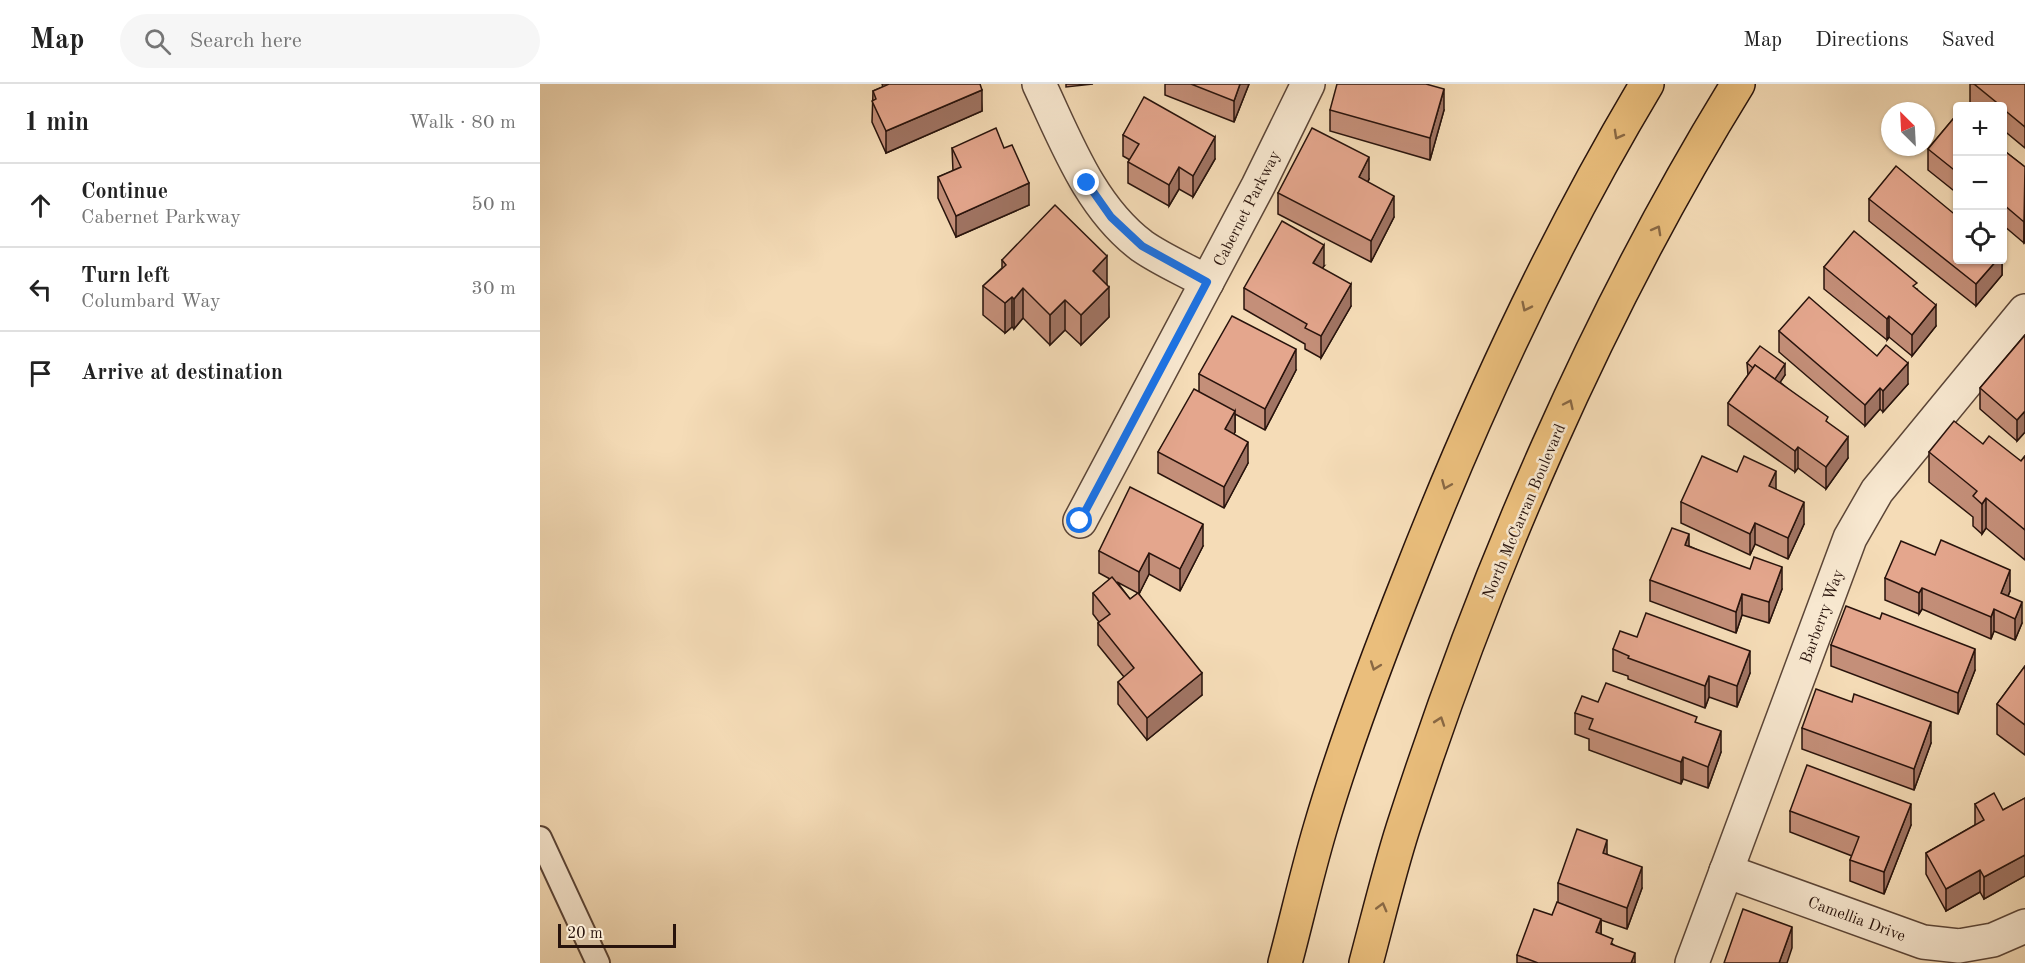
<!DOCTYPE html>
<html lang="en">
<head>
<meta charset="utf-8">
<style>
	:root { --surface:#fff; --page:#f6f6f6; --text:#222; --muted:#767676; --line:#e0e0e0 }
	body { margin:0; font-family:"Old Standard TT",serif; background:var(--page); color:var(--text) }
	.controls { position:absolute; right:18px; top:18px; display:grid; overflow:hidden; border-radius:6px; box-shadow:0 2px 4px #0004 }
	.controls button { width:54px; height:54px; display:grid; place-items:center; padding:0; border:0; border-bottom:2px solid var(--line); background:var(--surface); color:var(--text); font:30px sans-serif }
	.compass { position:absolute; left:1341px; top:18px; width:54px; height:54px; border-radius:50%; background:var(--surface); box-shadow:0 2px 4px #0004; rotate:336deg }
	.scale { position:absolute; left:18px; bottom:15px; width:118px; box-sizing:border-box; padding-left:6px; border:3px solid #28130c; border-top:0; font-size:16px; line-height:21px; white-space:nowrap; color:#28130c; -webkit-text-stroke:4px #f8e8d0; paint-order:stroke }
	.stop { position:absolute; width:18px; height:18px; margin:-14px; border:4px solid #1a73e8; border-radius:50%; background:#fff }
	.stop.end { background:#1a73e8; border-color:#fff; box-shadow:0 2px 6px #0008 }
	.list { margin:0; padding:0; list-style:none }
	h2 { display:flex; justify-content:space-between; align-items:center; height:78px; margin:0; padding:0 24px; font-size:26px }
	h2 small { font-size:20px; font-weight:400; color:var(--muted) }
	.list li { display:grid; grid-template-columns:39px 1fr auto; gap:18px; align-items:center; box-sizing:border-box; height:84px; padding:0 24px; border-top:2px solid var(--line) }
	.list b { display:block; font-size:22px; white-space:nowrap }
	.list p { margin:0; font-size:20px; white-space:nowrap; color:var(--muted) }
	.list em { font-size:20px; font-style:normal; color:var(--muted) }
	.icon { flex:none; width:33px; height:33px; fill:none; stroke:currentColor; stroke-width:2; stroke-linecap:round; stroke-linejoin:round }
	.map { position:relative; flex:none; width:1485px; height:879px; overflow:hidden }
	header { display:flex; align-items:center; gap:36px; box-sizing:border-box; height:84px; padding:0 30px; background:var(--surface); border-bottom:2px solid var(--line) }
	header strong { font-size:28px }
	nav { display:flex; gap:33px; margin-inline-start:auto; font-size:21px }
	.search { width:420px; height:54px; background:var(--page); display:flex; align-items:center; gap:15px; box-sizing:border-box; padding:0 21px; border-radius:33px; color:var(--muted); font-size:22px }
	main { display:flex }
	aside { flex:1; background:var(--surface) }
	.map>svg:first-child { display:block }
</style>
</head>
<body>
<header>
<strong>Map</strong>
<div class="search"><svg class="icon" aria-label="search" viewBox="0 0 24 24"><circle cx="10" cy="10" r="6"/><path d="M15 15l6 6"/></svg>Search here</div>
<nav><a>Map</a><a>Directions</a><a>Saved</a></nav>
</header>
<main>
<aside>
<h2>1 min<small>Walk · 80 m</small></h2>
<ul class="list">
<li><svg class="icon" aria-label="ahead" viewBox="0 0 24 24"><path d="M12 20V5M6 11l6-6 6 6"/></svg><div><b>Continue</b><p>Cabernet Parkway</p></div><em>50 m</em></li>
<li><svg class="icon" aria-label="left" viewBox="0 0 24 24"><path d="M17 20v-9H6M10 6l-5 5 5 5"/></svg><div><b>Turn left</b><p>Columbard Way</p></div><em>30 m</em></li>
<li><svg class="icon" aria-label="arrive" viewBox="0 0 24 24"><path d="M6 21V4h12l-3 4 3 4H6"/></svg><div><b>Arrive at destination</b></div></li>
</ul>
</aside>
<div class="map">
<svg width="1485" height="879" viewBox="0 0 1485 879">
	<rect width="100%" height="100%" fill="#f5dcb7"/>
	<filter id="stains"><feTurbulence type="fractalNoise" baseFrequency=".00333" numOctaves="4"/><feColorMatrix values="0 0 0 0 .2 0 0 0 0 .09 0 0 0 0 .02 0 0 0 .5 -.17"/></filter>
	<radialGradient id="worn" r=".72"><stop offset=".6" stop-color="#630" stop-opacity="0"/><stop offset="1" stop-color="#630" stop-opacity=".3"/></radialGradient>
	<g fill="none" stroke-linecap="round" stroke-linejoin="round">
		<g stroke="#5b4537" stroke-width="26">
			<path id="lane" d="M0,754L58,879"/>
		</g>
		<g stroke="#5b4537" stroke-width="36">
			<g id="street">
				<path d="M499,0C526,57 550,123 602,162C622,176 646,186 667,198"/>
				<path d="M540,437L718,102L768,0"/>
				<path d="M1186,787L1383,858L1419,862L1453,856L1485,842"/>
				<path d="M1152,879L1310,454L1337,407L1485,227"/>
			</g>
		</g>
		<g stroke="#28130c" stroke-width="36">
			<g id="primary">
				<path d="M745,879C757,834 767,789 780,745C805,659 837,575 870,492C937,321 1013,157 1107,0"/>
				<path d="M826,879C838,834 849,788 863,744C945,489 1057,228 1198,0"/>
			</g>
		</g>
		<use href="#lane" stroke="#f8e8d0" stroke-width="22"/>
		<use href="#street" stroke="#f8e8d0" stroke-width="33"/>
		<use href="#primary" stroke="#eabe7c" stroke-width="33"/>
	</g>
	<g fill="#c48f79" stroke="#28130c" stroke-width="1.5" fill-rule="evenodd">
		<path d="M342,0H440L442,27L346,69L332,38L333,7L343,3Z"/>
		<path d="M526,0H553L526,3Z"/>
		<path d="M625,0H709L694,38L625,11Z"/>
		<path d="M1430,0H1485V64L1462,45V22H1435L1430,18Z"/>
		<path d="M790,26H904L890,76L790,47Z"/>
		<path d="M1418,29V110L1388,86V65Z"/>
		<path d="M583,51L675,75L653,113L639,105L629,122L588,99V78L590,76L583,72Z"/>
		<path d="M412,64H464L489,121L416,153L398,114V93L413,87Z"/>
		<path d="M1462,65L1485,83L1484,159L1464,142Z"/>
		<path d="M829,95L828,98L854,133L831,178L738,130V109Z"/>
		<path d="M1329,115L1462,176V191L1436,222L1329,137Z"/>
		<path d="M462,176L567,202L569,233L541,261L525,246L510,261L483,234L474,245L472,243L465,249L443,231V202L462,184Z"/>
		<path d="M784,182L782,184L811,222L781,274L765,265V260L704,225V204Z"/>
		<path d="M1284,183L1377,205L1396,242L1372,272L1349,253L1347,256L1284,205Z"/>
		<path d="M1239,247L1368,300L1343,328L1340,325L1325,342L1239,268Z"/>
		<path d="M1485,251V348L1477,357L1440,325V304Z"/>
		<path d="M1207,279L1245,291L1240,298L1288,339L1308,374L1286,405L1258,384L1255,388L1188,341V319L1208,291Z"/>
		<path d="M756,286L725,346L695,330V348L693,350L708,379L684,424L618,389V368L659,307V290Z"/>
		<path d="M1443,360L1481,377L1485,372V476L1446,444L1442,450L1433,442V433L1389,398V368Z"/>
		<path d="M1236,406L1264,440L1248,475L1215,460L1210,471L1141,439V418Z"/>
		<path d="M663,462L640,507L609,490L599,510L662,611L607,656L578,620V598L584,593L558,561V539L559,538L553,530V509L570,495L559,489V467ZM577,498L598,509L590,515Z"/>
		<path d="M1149,462L1242,505L1229,539L1202,531L1196,549L1110,517V496Z"/>
		<path d="M1345,494L1470,507L1468,512L1482,539L1475,556L1454,547L1451,555L1382,525L1379,530L1345,516Z"/>
		<path d="M1097,553L1210,589L1197,623L1169,613L1165,624L1088,595V592L1073,587V565Z"/>
		<path d="M1291,561L1435,586L1418,630L1291,582Z"/>
		<path d="M1485,582V671L1457,650V620Z"/>
		<path d="M1058,618L1157,639L1181,668L1168,704L1143,695L1141,700L1049,666V655L1035,650V629Z"/>
		<path d="M1262,644L1391,659L1374,706L1262,665Z"/>
		<path d="M1485,714V792L1444,815L1440,808L1406,827L1386,790V769L1435,741V720L1463,726Z"/>
		<path d="M1250,727L1371,741L1344,810L1310,797V776L1312,772L1250,748Z"/>
		<path d="M1067,770L1102,804L1087,845L1061,836V850L1095,879H977V871L1012,831L1018,819V799Z"/>
	</g>
	<g fill="#a07463" stroke="#28130c" stroke-width="1.5">
		<path d="M700,0H709L694,38V17Z"/>
		<path d="M904,5V26L890,76V54Z"/>
		<path d="M442,6V27L346,69V47Z"/>
		<path d="M675,53V75L653,113V92Z"/>
		<path d="M829,73V95L819,115V93Z"/>
		<path d="M639,83V105L629,122V101Z"/>
		<path d="M489,99V121L416,153V132Z"/>
		<path d="M854,112V133L831,178V157Z"/>
		<path d="M1464,121V142L1462,144V123Z"/>
		<path d="M1485,137V158L1484,159V138Z"/>
		<path d="M784,161V182L773,200V179Z"/>
		<path d="M567,172V202L553,187Z"/>
		<path d="M1457,176H1462V191L1436,222V200Z"/>
		<path d="M811,200V222L781,274V252Z"/>
		<path d="M569,203V233L541,261V231Z"/>
		<path d="M483,204V234L474,245V215Z"/>
		<path d="M472,213V243L465,249V219Z"/>
		<path d="M525,216V246L510,261V231Z"/>
		<path d="M1396,221V242L1372,272V251Z"/>
		<path d="M1349,232V253L1347,256V235Z"/>
		<path d="M756,265V286L725,346V325Z"/>
		<path d="M1368,279V300L1343,328V307Z"/>
		<path d="M1245,280V291L1233,309V297Z"/>
		<path d="M1340,304V325L1325,342V321Z"/>
		<path d="M695,327V348L685,367V345Z"/>
		<path d="M1485,327V348L1477,357V336Z"/>
		<path d="M1308,353V374L1286,405V383Z"/>
		<path d="M708,358V379L684,424V403Z"/>
		<path d="M1258,363V384L1255,388V367Z"/>
		<path d="M1236,387V408L1229,402Z"/>
		<path d="M1446,414V444L1442,450V420Z"/>
		<path d="M1264,418V440L1248,475V454Z"/>
		<path d="M1215,439V460L1210,471V450Z"/>
		<path d="M663,440V462L640,507V485Z"/>
		<path d="M1149,450V472L1145,461Z"/>
		<path d="M609,469V490L599,510V488Z"/>
		<path d="M1242,483V505L1229,539V518Z"/>
		<path d="M1470,486V507L1461,529V509Z"/>
		<path d="M1382,504V525L1379,530V509Z"/>
		<path d="M1202,510V531L1196,549V528Z"/>
		<path d="M1482,518V539L1475,556V535Z"/>
		<path d="M1454,525V547L1451,555V533Z"/>
		<path d="M1435,565V586L1418,630V609Z"/>
		<path d="M1210,567V589L1197,623V602Z"/>
		<path d="M662,589V611L607,656V634Z"/>
		<path d="M1169,592V613L1165,624V602Z"/>
		<path d="M1391,638V659L1374,706V685Z"/>
		<path d="M1181,647V668L1168,704V683Z"/>
		<path d="M1143,673V695L1141,700V678Z"/>
		<path d="M1371,720V741L1344,810V788Z"/>
		<path d="M1067,756V777L1063,769Z"/>
		<path d="M1485,771V792L1444,815V793Z"/>
		<path d="M1102,783V804L1087,845V824Z"/>
		<path d="M1440,786V808L1406,827V805Z"/>
		<path d="M1061,835V856L1056,848Z"/>
		<path d="M1252,843V864L1247,879H1239Z"/>
		<path d="M1095,869V879H1091Z"/>
	</g>
	<g fill="#e4a68d" stroke="#28130c" stroke-width="1.5">
		<path d="M349,0H440L442,6L346,47L332,17L336,15L333,7Z"/>
		<path d="M651,0H700L694,17Z"/>
		<path d="M797,0H886L904,5L890,54L790,26Z"/>
		<path d="M1434,0H1485V43L1462,24V22H1461Z"/>
		<path d="M604,13L675,53L653,92L639,83L629,101L588,78L599,60L583,51Z"/>
		<path d="M1418,29V89L1388,65Z"/>
		<path d="M456,44L464,64L472,61L489,99L416,132L398,93L421,83L412,64Z"/>
		<path d="M772,44L829,73L819,93L854,112L831,157L738,109Z"/>
		<path d="M1462,65L1485,83L1484,138L1464,121L1462,123Z"/>
		<path d="M1356,82L1418,133V176H1457L1436,200L1329,115Z"/>
		<path d="M515,121L567,172L553,187L569,203L541,231L525,216L510,231L483,204L474,215L472,213L465,219L443,202L466,181L462,176Z"/>
		<path d="M742,137L784,161L773,179L811,200L781,252L765,244L767,240L704,204Z"/>
		<path d="M1314,147L1377,199L1373,202L1396,221L1372,251L1349,232L1347,235L1284,183Z"/>
		<path d="M1269,213L1337,272L1346,261L1368,279L1343,307L1340,304L1325,321L1239,247Z"/>
		<path d="M692,232L756,265L725,325L659,290Z"/>
		<path d="M1485,251V327L1477,336L1440,304Z"/>
		<path d="M1220,262L1245,280L1235,295L1215,281L1213,284L1207,279Z"/>
		<path d="M1215,281L1288,333L1286,337L1308,353L1286,383L1258,363L1255,367L1188,319Z"/>
		<path d="M654,305L695,327L685,345L708,358L684,403L618,368Z"/>
		<path d="M1414,337L1443,360L1449,352L1481,377L1485,372V446L1446,414L1442,420L1433,412L1437,407L1389,368Z"/>
		<path d="M1162,372L1197,388L1204,372L1236,387L1229,402L1264,418L1248,454L1215,439L1210,450L1141,418Z"/>
		<path d="M590,403L663,440L640,485L609,469L599,488L559,467Z"/>
		<path d="M1132,444L1149,450L1145,461L1210,485L1214,473L1242,483L1229,518L1202,510L1196,528L1110,496Z"/>
		<path d="M1401,456L1470,486L1461,509L1482,518L1475,535L1454,525L1451,533L1382,504L1379,509L1345,494L1361,457L1395,471Z"/>
		<path d="M572,493L590,515L598,509L662,589L607,634L578,598L594,584L558,539L570,530L553,509Z"/>
		<path d="M1306,522L1340,535L1342,529L1435,565L1418,609L1291,561Z"/>
		<path d="M1106,529L1210,567L1197,602L1169,592L1165,602L1088,574L1089,572L1073,565L1080,547L1097,553Z"/>
		<path d="M1485,582V641L1457,620Z"/>
		<path d="M1066,599L1157,633L1155,638L1181,647L1168,683L1143,673L1141,678L1049,645L1053,635L1035,629L1042,612L1058,618Z"/>
		<path d="M1276,605L1312,618L1314,610L1391,638L1374,685L1262,644Z"/>
		<path d="M1267,681L1371,720L1344,788L1310,776L1319,753L1250,727Z"/>
		<path d="M1454,709L1463,726L1485,714V771L1444,793L1440,786L1406,805L1386,769L1444,736L1435,720Z"/>
		<path d="M1037,745L1067,756L1063,769L1102,783L1087,824L1018,799Z"/>
		<path d="M1017,818L1061,835L1056,848L1073,855L1071,860L1095,869L1091,879H998L977,871L994,825L1012,831Z"/>
		<path d="M1203,825L1252,843L1239,879H1184Z"/>
	</g>
	<defs><path id="oneway-chevron" d="M-2-3.5L2.5 0L-2 3.5" fill="none" stroke-width="1.6" stroke-linecap="round" stroke-linejoin="round" transform="scale(1.5)"/></defs>
	<g stroke="#896844">
		<use href="#oneway-chevron" transform="translate(1078 51) rotate(119)"/>
		<use href="#oneway-chevron" transform="translate(1117 146) rotate(-61)"/>
		<use href="#oneway-chevron" transform="translate(986 223) rotate(116)"/>
		<use href="#oneway-chevron" transform="translate(1029 320) rotate(-65)"/>
		<use href="#oneway-chevron" transform="translate(906 401) rotate(113)"/>
		<use href="#oneway-chevron" transform="translate(835 582) rotate(110)"/>
		<use href="#oneway-chevron" transform="translate(900 637) rotate(-71)"/>
		<use href="#oneway-chevron" transform="translate(842 823) rotate(-75)"/>
	</g>
	<g fill="none" stroke-linecap="round" stroke-linejoin="round">
		<path stroke="#1a73e8" stroke-width="8" d="M540,437L667,198L602,162L571,133L547,99"/>
	</g>
	<g text-anchor="middle" stroke-width="5" stroke-linejoin="round" paint-order="stroke">
		<g font-size="16" fill="#28130c" stroke="#f8e8d0">
			<text transform="translate(706 124) rotate(-63)" y="6">Cabernet Parkway</text>
			<text transform="translate(983 427) rotate(-67)" y="6">North McCarran Boulevard</text>
			<text transform="translate(1281 532) rotate(-70)" y="6">Barberry Way</text>
			<text transform="translate(1317 834) rotate(20)" y="6">Camellia Drive</text>
		</g>
	</g>
	<rect width="100%" height="100%" filter="url(#stains)"/>
	<rect width="100%" height="100%" fill="url(#worn)"/>
</svg>
<div class="controls">
<button>+</button>
<button>−</button>
<button><svg class="icon" aria-label="locate" viewBox="0 0 24 24"><circle cx="12" cy="12" r="6"/><path d="M12 2v4M12 18v4M2 12h4M18 12h4"/></svg></button>
</div>
<svg class="compass" viewBox="-18 -18 36 36"><path d="M0-13l5 13h-10z" fill="#e53935"/><path d="M0 13l5-13h-10z" fill="#767676"/></svg>
<div class="scale">20 m</div>
<div class="stop" style="left:540px;top:437px"></div>
<div class="stop end" style="left:547px;top:99px"></div>
</div>
</main>
</body>
</html>
